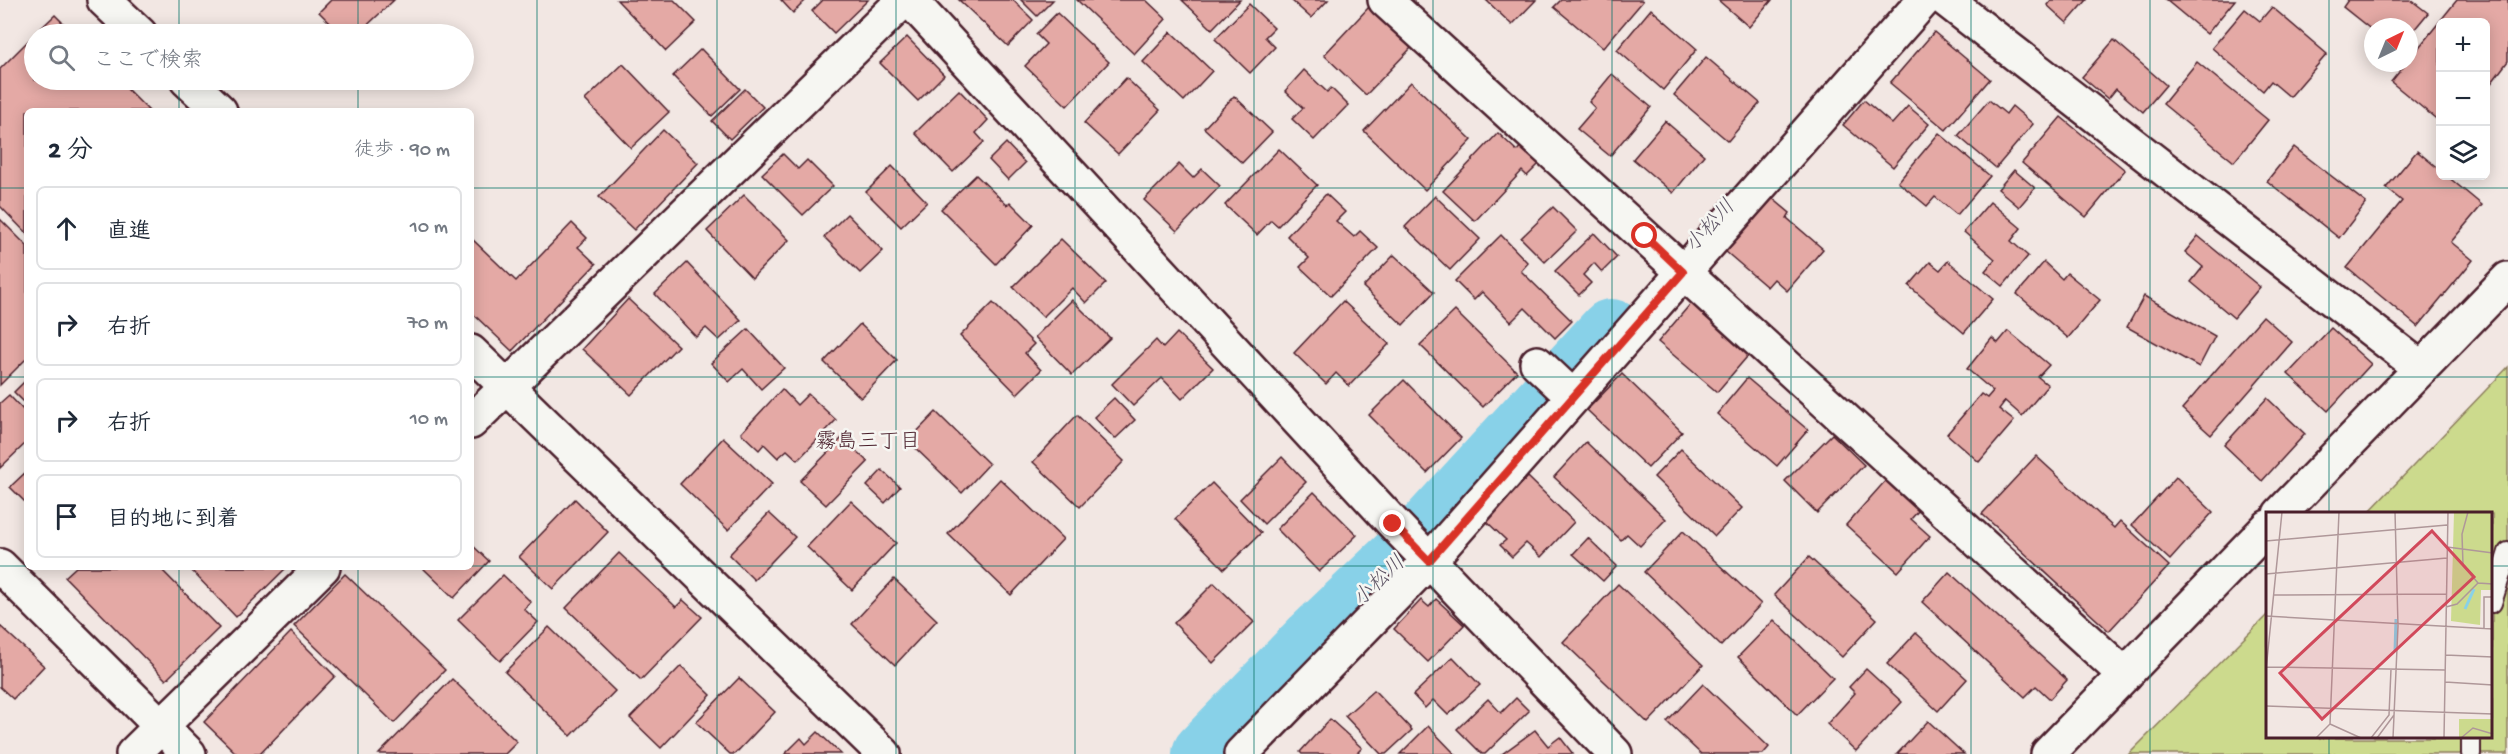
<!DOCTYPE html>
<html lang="ja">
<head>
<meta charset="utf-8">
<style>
	:root { --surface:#fff; --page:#f2f2f3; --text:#1f2937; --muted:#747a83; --line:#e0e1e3 }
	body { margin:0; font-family:"Gochi Hand","Klee One",sans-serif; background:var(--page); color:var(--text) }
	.controls { position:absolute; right:18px; top:18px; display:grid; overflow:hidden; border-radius:9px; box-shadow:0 3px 15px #0003 }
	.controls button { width:54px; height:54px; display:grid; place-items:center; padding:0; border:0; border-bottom:2px solid var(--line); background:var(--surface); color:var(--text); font:30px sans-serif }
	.compass { position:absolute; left:2364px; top:18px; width:54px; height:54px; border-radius:50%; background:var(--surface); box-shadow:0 3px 15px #0003; rotate:43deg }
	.stop { position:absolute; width:18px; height:18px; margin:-14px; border:4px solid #d93025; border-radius:50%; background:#fff }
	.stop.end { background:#d93025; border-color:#fff; box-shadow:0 2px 6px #0008 }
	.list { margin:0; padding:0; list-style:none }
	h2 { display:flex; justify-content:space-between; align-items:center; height:78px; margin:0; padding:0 24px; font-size:26px }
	h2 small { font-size:20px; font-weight:400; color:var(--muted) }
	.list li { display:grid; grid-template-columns:39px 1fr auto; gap:18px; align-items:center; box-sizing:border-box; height:84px; margin:0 12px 12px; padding:0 12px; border:2px solid var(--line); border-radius:9px }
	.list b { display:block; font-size:22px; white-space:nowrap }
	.list em { font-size:20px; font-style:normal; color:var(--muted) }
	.icon { flex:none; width:33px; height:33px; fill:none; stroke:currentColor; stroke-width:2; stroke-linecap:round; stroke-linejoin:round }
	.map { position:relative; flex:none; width:2508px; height:754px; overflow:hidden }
	.search { position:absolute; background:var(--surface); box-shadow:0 3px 15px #0003; left:24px; top:24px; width:450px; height:66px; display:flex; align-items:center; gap:15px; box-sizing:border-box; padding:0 21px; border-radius:33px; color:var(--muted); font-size:22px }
	.panel { position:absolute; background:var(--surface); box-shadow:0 3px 15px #0003; left:24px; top:108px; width:450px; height:462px; border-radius:9px }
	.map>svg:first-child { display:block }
</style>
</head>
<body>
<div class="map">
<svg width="2508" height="754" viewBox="0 0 2508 754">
	<rect width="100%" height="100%" fill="#f2e7e3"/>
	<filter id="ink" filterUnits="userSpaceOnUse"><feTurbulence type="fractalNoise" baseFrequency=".0167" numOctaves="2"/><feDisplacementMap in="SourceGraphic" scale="12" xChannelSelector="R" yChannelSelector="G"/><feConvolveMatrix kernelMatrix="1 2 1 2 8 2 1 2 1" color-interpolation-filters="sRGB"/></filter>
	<g filter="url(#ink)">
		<path fill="#ccda8d" stroke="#8b7c5c" stroke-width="1.5" d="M2508,367V754H2129L2268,614V738H2492V514H2367Z"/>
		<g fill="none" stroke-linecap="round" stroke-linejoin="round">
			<path stroke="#88d1e8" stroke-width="66" d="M1205,754L1315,640L1425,535L1611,332"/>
		</g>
		<g fill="#e4a9a5" stroke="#4a1f2b" stroke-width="1.5">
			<path d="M331,0H394L358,34H341L319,12Z"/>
			<path d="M617,0H674L696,22L666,51Z"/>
			<path d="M781,0H806L793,13Z"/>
			<path d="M823,0H868L834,33L812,11Z"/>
			<path d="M959,0H1013L1033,20L1008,46Z"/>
			<path d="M1021,0H1053L1037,16Z"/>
			<path d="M1077,0H1146L1166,19L1134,54Z"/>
			<path d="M1182,0H1240L1212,29Z"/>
			<path d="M1291,0H1328L1311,18Z"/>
			<path d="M1486,0H1536L1512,25Z"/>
			<path d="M1561,0H1641L1643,1L1603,48L1554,7Z"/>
			<path d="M1718,0H1772L1749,27Z"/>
			<path d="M2051,0H2087L2067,23L2047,5Z"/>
			<path d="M2166,0H2235L2207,34Z"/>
			<path d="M2348,0H2411L2428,13L2409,36V27H2373V31L2343,7Z"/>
			<path d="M2457,0H2508V61L2486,90V22H2440V122L2391,82Z"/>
			<path d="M1249,4L1274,28L1265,37L1275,47L1250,73L1215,39Z"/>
			<path d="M1369,7L1411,48L1366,95L1324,55Z"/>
			<path d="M2272,7L2327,54L2290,97L2271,81L2263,91L2212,48L2245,9L2260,21Z"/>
			<path d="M1651,9L1697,49L1663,90L1617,50Z"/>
			<path d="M1057,13L1109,62L1067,106L1025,66L1046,44L1036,34Z"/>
			<path d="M55,15L74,34H35Z"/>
			<path d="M1171,32L1212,71L1184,101L1143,62Z"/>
			<path d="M1934,32L1990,79L1946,130L1890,83Z"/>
			<path d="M34,35V80H118L149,111H27V234L0,206V69Z"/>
			<path d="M907,37L944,75L918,101L880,63Z"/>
			<path d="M2114,40L2166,85L2143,112L2116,89L2108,99L2082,77Z"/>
			<path d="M701,49L740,89L712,116L673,76Z"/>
			<path d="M1706,57L1760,103L1728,141L1674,95Z"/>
			<path d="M2197,62L2268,120L2234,162L2163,104Z"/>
			<path d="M623,64L669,112L631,148L585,100Z"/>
			<path d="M1304,70L1327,92L1331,88L1348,105L1314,140L1292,119L1303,108L1285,91Z"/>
			<path d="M1612,74L1651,107L1610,156L1577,129L1595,108L1589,102Z"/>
			<path d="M1126,78L1160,110L1118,154L1084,123Z"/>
			<path d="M1411,82L1472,140L1425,190L1364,131Z"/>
			<path d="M745,89L763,107L730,139L712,121Z"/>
			<path d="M959,90L988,120L976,133L984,142L953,172L915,133Z"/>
			<path d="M1234,96L1272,132L1242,163L1204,128Z"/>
			<path d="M1864,100L1892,124L1908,106L1929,124L1893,167L1843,125Z"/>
			<path d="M1989,100L2006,114L2012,106L2033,124L1996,168L1958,136Z"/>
			<path d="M2061,117L2125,170L2086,217L2022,163Z"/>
			<path d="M1665,121L1704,155L1673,193L1633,159Z"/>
			<path d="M663,130L698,163L634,230L599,197Z"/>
			<path d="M1498,133L1517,151L1521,146L1540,163L1527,176L1522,171L1475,221L1443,191Z"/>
			<path d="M1939,133L1990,176L1957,215L1935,197L1927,206L1898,182Z"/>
			<path d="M1006,143L1025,163L1008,180L989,160Z"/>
			<path d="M2294,147L2366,203L2339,238L2267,181Z"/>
			<path d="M1279,149L1317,185L1278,226L1271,220L1257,235L1225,205Z"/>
			<path d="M2417,151L2440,170V176H2447L2482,205L2451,242L2473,260L2418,327L2347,268L2402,201L2386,188Z"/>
			<path d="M783,154L798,169L807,160L833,186L803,215L762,174Z"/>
			<path d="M1179,164L1193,178L1202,169L1220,186L1177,231L1144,200Z"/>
			<path d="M892,166L927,202L901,227L866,192Z"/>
			<path d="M2014,170L2035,188L2019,207L1998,189Z"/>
			<path d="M976,175L1007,205L1010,202L1033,225L996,264L941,209Z"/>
			<path d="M1326,194L1345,212L1336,221L1354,237L1360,231L1378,248L1331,296L1300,267L1309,258L1287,236Z"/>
			<path d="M744,195L789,240L752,278L707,231Z"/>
			<path d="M1435,196L1480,239L1450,270L1405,227Z"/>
			<path d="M1771,197L1790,213L1787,218L1823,249L1787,291L1774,279L1767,287L1725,251Z"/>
			<path d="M1990,202L2021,228L2011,241L2028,256L2003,286L1985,271L1995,259L1964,232Z"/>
			<path d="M1553,207L1577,231L1545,262L1521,238Z"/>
			<path d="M847,214L883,251L860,273L824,237Z"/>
			<path d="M0,219L27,246V358L0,385Z"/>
			<path d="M572,223L587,238L578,247L596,264L512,351L471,312V238L516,281Z"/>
			<path d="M1594,233L1617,257L1602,272L1594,263L1583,275L1591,283L1579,295L1555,271Z"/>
			<path d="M1501,235L1528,263L1521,271L1572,321L1555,338L1525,308L1511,322L1482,292L1474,300L1455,281Z"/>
			<path d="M2198,236L2260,287L2234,318L2191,282L2203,267L2185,252Z"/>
			<path d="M1061,239L1106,283L1086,303L1072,288L1043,317L1013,287Z"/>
			<path d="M1394,255L1434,292L1403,325L1363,287Z"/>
			<path d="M1948,261L1993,299L1964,333L1909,286L1930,262L1940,270Z"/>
			<path d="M2044,262L2062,279L2067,273L2100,300L2068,338L2017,294Z"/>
			<path d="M687,263L741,320L719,340L706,328L696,337L655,294Z"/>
			<path d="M2144,296L2215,336L2199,367L2127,327Z"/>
			<path d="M628,299L678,346L631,395L582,349Z"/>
			<path d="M1072,300L1110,338L1072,375L1035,337Z"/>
			<path d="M1343,301L1389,344L1349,386L1336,373L1326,384L1294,353Z"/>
			<path d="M1693,301L1752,351L1717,392L1658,342Z"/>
			<path d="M993,303L1034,344L1025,353L1041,370L1017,394L960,336Z"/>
			<path d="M1455,311L1517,372L1483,407L1420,345Z"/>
			<path d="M2263,316L2292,342L2211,435L2182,409Z"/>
			<path d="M860,324L897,360L861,398L824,362Z"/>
			<path d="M2331,328L2371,364L2328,411L2288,374Z"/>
			<path d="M748,329L784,368L761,389L743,369L729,382L711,363Z"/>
			<path d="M2008,331L2049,365L2038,377L2048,385L2022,416L2005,401L1999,409L2014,421L1979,462L1947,434L1981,394L1987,398L1993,391L1967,369L1992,338L1998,343Z"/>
			<path d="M1177,333L1213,368L1182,399L1162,378L1133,406L1112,384L1156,340L1163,348Z"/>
			<path d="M1622,374L1682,432L1648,468L1587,410Z"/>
			<path d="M1747,378L1808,430L1777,466L1717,414Z"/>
			<path d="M27,379V405L14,392Z"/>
			<path d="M1404,380L1461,438L1427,473L1369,415Z"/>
			<path d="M782,389L797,405L808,394L836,420L798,460L787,450L778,458L764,444L759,450L741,433Z"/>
			<path d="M9,395L27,414V442L0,468V403Z"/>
			<path d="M1114,398L1135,420L1115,439L1094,417Z"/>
			<path d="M2267,398L2305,434L2262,481L2224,445Z"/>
			<path d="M936,412L989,464L962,493L908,441Z"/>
			<path d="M1077,415L1124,461L1080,507L1033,462Z"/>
			<path d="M1832,434L1864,465L1817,513L1785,481Z"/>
			<path d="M723,438L772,484L728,530L680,484Z"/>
			<path d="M842,438L868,462L826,505L800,481Z"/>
			<path d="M1586,442L1666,519L1640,546L1627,534L1621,540L1554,477Z"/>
			<path d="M1681,449L1742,508L1715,536L1654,477Z"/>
			<path d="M2036,456L2114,528L2120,521L2169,566L2109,631L1982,514Z"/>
			<path d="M1282,457L1306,482L1264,524L1240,499Z"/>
			<path d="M882,470L900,487L885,503L867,486Z"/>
			<path d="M27,471V504L10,487Z"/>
			<path d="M1528,477L1574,522L1541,557L1526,543L1512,557L1500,545L1506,540L1486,521Z"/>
			<path d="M2176,477L2213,512L2170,560L2132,525Z"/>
			<path d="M1000,479L1063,539L1011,595L948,534Z"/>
			<path d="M1887,479L1920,509L1911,519L1930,536L1898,572L1846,525Z"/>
			<path d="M1212,483L1261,533L1224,569L1175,519Z"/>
			<path d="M1314,492L1357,535L1319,572L1277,529Z"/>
			<path d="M575,499L608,532L553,589L519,557Z"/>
			<path d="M851,501L896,543L852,590L807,547Z"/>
			<path d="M769,513L795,537L754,580L729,555Z"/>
			<path d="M1683,531L1761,604L1721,646L1644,572Z"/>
			<path d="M1588,538L1617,566L1603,581L1573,554Z"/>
			<path d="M471,544L489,561L454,598L422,567H471Z"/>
			<path d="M619,553L676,607L683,600L702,617L641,680L566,608Z"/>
			<path d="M1809,557L1877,619L1842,657L1774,595Z"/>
			<path d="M76,567H159L219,628L166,680L65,577Z"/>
			<path d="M193,567H287L236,617L191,570Z"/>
			<path d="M1949,572L2067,680L2050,699L2036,686L2025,697L1922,602Z"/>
			<path d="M345,574L445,670L394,723L294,626Z"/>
			<path d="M503,575L531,602L524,609L538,622L500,661L458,620Z"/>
			<path d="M894,579L937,620L895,665L852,624Z"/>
			<path d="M1214,583L1254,622L1213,663L1174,623Z"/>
			<path d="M1618,584L1703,665L1648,723L1563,642Z"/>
			<path d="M1436,599L1464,625L1428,662L1394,629L1421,600L1429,607Z"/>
			<path d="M1774,620L1833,678L1797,715L1738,657Z"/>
			<path d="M0,626L44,666L13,699L0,687Z"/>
			<path d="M549,627L615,691L571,736L505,672Z"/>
			<path d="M291,632L335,676L260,754H237L204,722Z"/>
			<path d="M1916,633L1967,679L1938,711L1887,664Z"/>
			<path d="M1453,657L1480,685L1448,715L1433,700L1425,708L1413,695Z"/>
			<path d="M681,666L711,695L661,748L630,718Z"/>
			<path d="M1866,669L1902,702L1856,751L1827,724L1855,693L1849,687Z"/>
			<path d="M739,678L775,712L735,754H730L696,722Z"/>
			<path d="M452,679L517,742L505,754H379Z"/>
			<path d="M1703,684L1769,747L1763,754H1701L1667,722Z"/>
			<path d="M1374,690L1412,730L1386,754H1381L1345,716Z"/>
			<path d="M1516,698L1529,711L1485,754H1482L1457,729L1488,699L1501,713Z"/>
			<path d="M1330,719L1362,748L1356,754H1302L1300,752Z"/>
			<path d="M1928,721L1964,754H1897Z"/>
			<path d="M1428,726L1455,754H1400Z"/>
			<path d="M1535,730L1548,746L1560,737L1573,754H1502Z"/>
			<path d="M818,732L841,754H785L801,738L806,744Z"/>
		</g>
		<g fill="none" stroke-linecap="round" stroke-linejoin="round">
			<g stroke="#4a1f2b" stroke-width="22">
				<g id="lane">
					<path d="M2492,603L2508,552"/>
					<path d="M2471,738V754"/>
				</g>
			</g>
			<g stroke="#4a1f2b" stroke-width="38">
				<g id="street">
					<path d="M104,0L140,34"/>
					<path d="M910,0L1393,523L1615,754"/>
					<path d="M1385,0L2125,675"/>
					<path d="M1946,0L2421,368"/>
					<path d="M187,80L220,111"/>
					<path d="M471,352L884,754"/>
					<path d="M1537,363L1572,396"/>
					<path d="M471,422L904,0"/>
					<path d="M133,754L323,567"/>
					<path d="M1241,754L1429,561L1924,0"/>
				</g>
			</g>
			<g stroke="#4a1f2b" stroke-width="38">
				<g id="secondary">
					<path d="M2280,514L2508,279"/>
					<path d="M0,566L189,754"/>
					<path d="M2048,754L2268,527"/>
				</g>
			</g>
			<use href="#lane" stroke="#f6f6f2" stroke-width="18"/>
			<use href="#street" stroke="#f6f6f2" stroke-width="33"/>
			<use href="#secondary" stroke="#f6f6f2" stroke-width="33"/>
		</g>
	</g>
	<g fill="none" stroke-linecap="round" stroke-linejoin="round" filter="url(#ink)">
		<path stroke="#d93025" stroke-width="8" d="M1393,524L1429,561L1683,272L1645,236"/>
	</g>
	<path fill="none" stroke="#0f766e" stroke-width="1.5" stroke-opacity="0.55" d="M179,0V34M358,0V34M537,0V754M717,0V754M896,0V754M1075,0V754M1254,0V754M1433,0V754M1612,0V754M1791,0V754M1971,0V754M2150,0V754M2329,0V514M179,80V111M358,80V111M0,188H27M471,188H2508M0,377H27M471,377H2508M0,566H27M471,566H2268M2492,566H2508M179,567V754M358,567V754M2329,738V754"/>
	<g text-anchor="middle" stroke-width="5" stroke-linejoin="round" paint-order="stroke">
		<g font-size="21" font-style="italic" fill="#5d5464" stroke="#f6f6f2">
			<text transform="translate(1709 225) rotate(-48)" y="7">小松川</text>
			<text transform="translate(1378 580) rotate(-44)" y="7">小松川</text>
		</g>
		<g font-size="21" fill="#4a1f2b" stroke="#f6f6f2">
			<text x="868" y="447">霧島三丁目</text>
		</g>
	</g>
	<g transform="translate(2266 512)">
		<rect width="226" height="226" fill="#f2e7e3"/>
		<path d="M188,0H226V78H215L214,113L185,109ZM193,207H226V226H193Z" fill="#ccda8d"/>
		<path fill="none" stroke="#88d1e8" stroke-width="3" d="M199,97L208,77M129,139L130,107"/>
		<path fill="none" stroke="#af9799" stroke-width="1.5" d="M202,0L196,22L197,53L212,71L227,72M0,29L181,13M181,35L227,41M0,62L181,46M8,83L180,82M180,95L191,92L212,71M0,104L227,117M218,117V85H227M179,143L227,145M0,155L179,158M0,158L16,0M179,170L227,173M0,194L227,202M64,212L95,226M50,226L64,212L73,0M105,226L123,203L125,157M111,226L128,203M127,226L132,114L129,0M178,226L182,0M195,226L207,216L227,222"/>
		<path fill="#d1495b" fill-opacity="0.15" stroke="#d1495b" stroke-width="3" d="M166,19L208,65L56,207L14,161Z"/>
		<rect width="226" height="226" fill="none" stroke="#4a1f2b" stroke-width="3"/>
	</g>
</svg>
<div class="controls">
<button>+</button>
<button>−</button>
<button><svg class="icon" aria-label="layers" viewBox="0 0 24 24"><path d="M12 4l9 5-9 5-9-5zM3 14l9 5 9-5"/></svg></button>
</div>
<svg class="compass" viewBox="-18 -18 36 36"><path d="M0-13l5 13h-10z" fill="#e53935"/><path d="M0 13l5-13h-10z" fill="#747a83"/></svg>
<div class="stop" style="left:1645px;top:236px"></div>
<div class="stop end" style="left:1393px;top:524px"></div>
<div class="search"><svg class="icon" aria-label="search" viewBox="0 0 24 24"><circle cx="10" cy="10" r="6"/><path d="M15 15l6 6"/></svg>ここで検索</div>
<section class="panel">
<h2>2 分<small>徒歩 · 90 m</small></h2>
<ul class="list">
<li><svg class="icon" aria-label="ahead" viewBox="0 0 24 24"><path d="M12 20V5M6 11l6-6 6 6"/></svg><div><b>直進</b></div><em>10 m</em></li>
<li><svg class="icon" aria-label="right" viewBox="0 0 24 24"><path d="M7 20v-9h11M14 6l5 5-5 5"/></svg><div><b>右折</b></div><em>70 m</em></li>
<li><svg class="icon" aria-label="right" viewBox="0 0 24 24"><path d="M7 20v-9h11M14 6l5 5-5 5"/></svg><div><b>右折</b></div><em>10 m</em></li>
<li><svg class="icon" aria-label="arrive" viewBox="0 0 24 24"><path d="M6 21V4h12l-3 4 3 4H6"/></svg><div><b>目的地に到着</b></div></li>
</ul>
</section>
</div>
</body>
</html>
